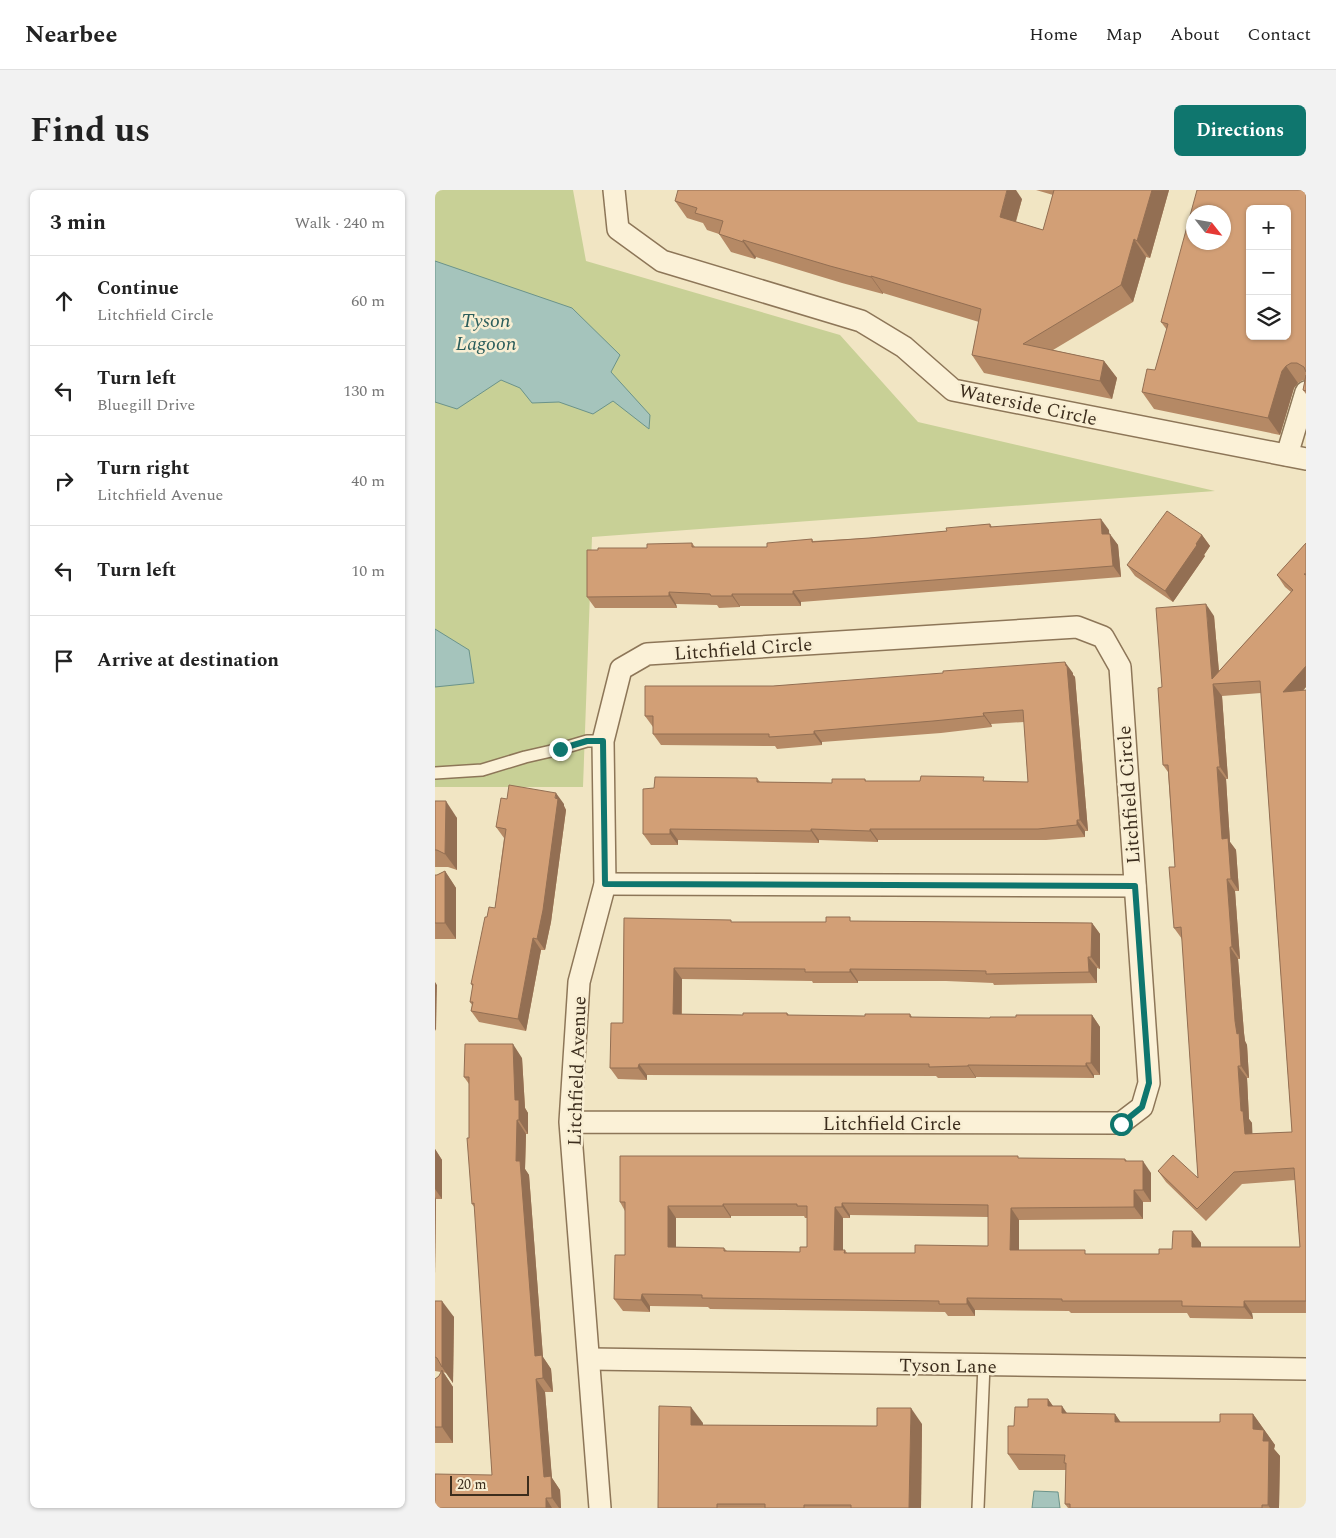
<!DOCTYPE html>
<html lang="en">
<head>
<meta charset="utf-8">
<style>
	:root { --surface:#fff; --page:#f2f2f2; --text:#222; --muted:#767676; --line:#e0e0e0; --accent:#0f766e }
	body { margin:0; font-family:Spectral,serif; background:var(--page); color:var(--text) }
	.controls { position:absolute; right:15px; top:15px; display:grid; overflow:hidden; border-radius:8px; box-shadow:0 1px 4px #0004 }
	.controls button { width:45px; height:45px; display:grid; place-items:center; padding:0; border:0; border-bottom:1px solid var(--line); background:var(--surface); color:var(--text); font:25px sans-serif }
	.compass { position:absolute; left:751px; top:15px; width:45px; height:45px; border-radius:50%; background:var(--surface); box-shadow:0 1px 4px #0004; rotate:121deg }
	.scale { position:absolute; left:15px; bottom:12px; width:79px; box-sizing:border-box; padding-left:5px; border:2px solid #3c2d1d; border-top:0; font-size:14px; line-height:18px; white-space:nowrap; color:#3c2d1d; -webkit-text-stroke:4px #f8eed3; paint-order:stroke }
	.stop { position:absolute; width:15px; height:15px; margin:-11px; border:4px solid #0f766e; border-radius:50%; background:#fff }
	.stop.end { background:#0f766e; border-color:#fff; box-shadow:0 1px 5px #0008 }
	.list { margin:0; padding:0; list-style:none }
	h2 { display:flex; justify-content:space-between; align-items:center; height:65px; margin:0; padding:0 20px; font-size:21px }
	h2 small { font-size:16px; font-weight:400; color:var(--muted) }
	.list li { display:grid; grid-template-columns:32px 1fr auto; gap:15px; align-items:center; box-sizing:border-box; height:90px; padding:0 20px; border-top:1px solid var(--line) }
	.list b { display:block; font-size:19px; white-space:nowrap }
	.list p { margin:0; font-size:16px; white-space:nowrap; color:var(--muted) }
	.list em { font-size:16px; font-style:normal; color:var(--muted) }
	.icon { flex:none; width:28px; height:28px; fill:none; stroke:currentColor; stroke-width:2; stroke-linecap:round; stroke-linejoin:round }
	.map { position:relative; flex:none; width:871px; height:1318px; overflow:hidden; border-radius:8px }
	header { display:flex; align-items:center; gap:30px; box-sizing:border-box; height:70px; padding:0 25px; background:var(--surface); border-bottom:1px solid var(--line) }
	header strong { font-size:24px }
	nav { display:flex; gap:28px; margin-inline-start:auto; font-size:18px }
	.intro { display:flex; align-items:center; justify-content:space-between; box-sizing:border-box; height:120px; padding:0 30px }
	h1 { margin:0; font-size:35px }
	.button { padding:12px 22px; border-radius:8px; background:var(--accent); color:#fff; font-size:18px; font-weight:700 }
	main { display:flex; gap:30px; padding:0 30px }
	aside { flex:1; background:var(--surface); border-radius:8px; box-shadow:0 1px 4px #0004 }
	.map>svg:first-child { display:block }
</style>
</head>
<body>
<header>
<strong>Nearbee</strong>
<nav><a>Home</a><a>Map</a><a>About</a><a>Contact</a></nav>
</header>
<div class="intro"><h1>Find us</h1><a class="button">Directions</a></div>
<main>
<aside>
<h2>3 min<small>Walk · 240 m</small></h2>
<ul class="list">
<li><svg class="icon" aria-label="ahead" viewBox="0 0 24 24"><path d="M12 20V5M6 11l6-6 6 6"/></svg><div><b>Continue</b><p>Litchfield Circle</p></div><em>60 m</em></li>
<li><svg class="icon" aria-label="left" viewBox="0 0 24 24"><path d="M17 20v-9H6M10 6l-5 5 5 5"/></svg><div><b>Turn left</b><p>Bluegill Drive</p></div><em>130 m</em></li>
<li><svg class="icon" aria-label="right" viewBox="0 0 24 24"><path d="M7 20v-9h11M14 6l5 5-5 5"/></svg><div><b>Turn right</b><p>Litchfield Avenue</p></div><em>40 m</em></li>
<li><svg class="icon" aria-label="left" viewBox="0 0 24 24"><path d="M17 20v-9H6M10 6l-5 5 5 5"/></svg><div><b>Turn left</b></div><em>10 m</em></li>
<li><svg class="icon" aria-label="arrive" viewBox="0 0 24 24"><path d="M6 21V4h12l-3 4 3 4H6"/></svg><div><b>Arrive at destination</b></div></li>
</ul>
</aside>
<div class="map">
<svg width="871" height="1318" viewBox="0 0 871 1318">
	<rect width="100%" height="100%" fill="#f1e5c3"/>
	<path fill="#c8d096" d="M0,0H138L151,71L405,145L483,232L780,301L157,347L148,597H0Z"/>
	<g fill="#a5c4bc" stroke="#6b938a">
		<path d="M0,71L137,118L185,165L176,182L215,225L214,239L178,211L158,224L124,212L97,213L85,198L66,190L22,219L0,212Z"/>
		<path d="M0,439L34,460L39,493L0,497Z"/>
		<path d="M599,1301L623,1302L625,1318H597Z"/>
	</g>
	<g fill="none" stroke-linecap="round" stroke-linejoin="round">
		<g stroke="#8d7658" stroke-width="14">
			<g id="lane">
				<path d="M0,583L47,580L90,567L125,559L152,551H168"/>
				<path d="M543,1318L549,1175"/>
			</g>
		</g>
		<g stroke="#8d7658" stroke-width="24">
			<g id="street">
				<path d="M179,0L183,39L227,71L426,131L469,157L518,200L871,269"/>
				<path d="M852,265L871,202"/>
				<path d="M170,694L700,696"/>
				<path d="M135,932L686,933L707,917L714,893L685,477L668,447L642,437L212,464L186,479L168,551L170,694L144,792L135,932L165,1318"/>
				<path d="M155,1169L871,1179"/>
			</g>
		</g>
		<use href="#lane" stroke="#fbf1d7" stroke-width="11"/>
		<use href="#street" stroke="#fbf1d7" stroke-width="21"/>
	</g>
	<g fill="#b58965" fill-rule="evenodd">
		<path d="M601,0H734L715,68L711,67L698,112L618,160L669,171L682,188L677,209L549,183L537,165L544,132L448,103V104L407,93L321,67L320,69L296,62L284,44L272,40L268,33L252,28L240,11L587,9L581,32L608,40L618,5Z"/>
		<path d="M871,0V204L868,200L870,190H868L863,193L859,198L845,245L719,219L707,202L720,180L732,140L726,132L759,14Z"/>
		<path d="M555,334L557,337L674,340V344L683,355L686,387L366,412V416H305V417L284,418L282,415L241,414L242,418H160L152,407L163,360L212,358L257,353L260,357H332L377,349L378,351L434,348L512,341Z"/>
		<path d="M767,345L775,356L769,365L770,366L738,412L700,386L692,375Z"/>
		<path d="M871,353V497L868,500H871V1123H817L818,1129L755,1128L752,1123H636L634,1121L540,1120V1126H513L510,1122L275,1119L273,1117L215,1116V1122L188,1121L179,1109L190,1065V1021L185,1012L584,968L690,969L692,971L716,983V1012H708V1029L584,1030V1060L653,1064H724L737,1059L757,1041L766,1053V1057H865L860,990L807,994L771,1031L731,992L723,981L763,988L747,749L739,738L740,677L733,582L728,575L727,497L779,426L784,481L856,402L850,397L842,385ZM826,503L857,942L817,944V933L814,929L812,888H814L812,855L810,851L809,843L803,769H805L800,701H804L801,660L795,652L791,589H793L787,506ZM415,1025L553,1027V1056L480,1063H412L410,1060H408V1028H415ZM296,1026H369L370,1028H372V1057L365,1062L292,1061L289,1058L241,1057V1028H296Z"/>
		<path d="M638,483V485L640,487L653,641H650V647L611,650H443V652L384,650V653L243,650V655H216L208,644L219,598L322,588L325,592L397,593L430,589L431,591L593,592L589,532L556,534L557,537L506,543L387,552V555L342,559L340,556L226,555L218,544V537L210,526L338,496Z"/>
		<path d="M72,609L129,614V616L131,620L116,732L110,760H106L91,841L44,832L36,821L37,815L35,812L38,797L36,794L52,727L60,718L69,648L61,637Z"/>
		<path d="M0,611L22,628V680L13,677H0Z"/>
		<path d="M10,681L21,698V749H0V685H2Z"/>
		<path d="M189,728L297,732H391L418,731L657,733L665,744V779L662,778V793L559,795L558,793L511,791H423V793H378L377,791L247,789V824L308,825L352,823L354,825L430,826L475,824L477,827L555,828L581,827L657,825L665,837V885H659V888L541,887V888H503L501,886L212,885V890L183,889L175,878L188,833Z"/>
		<path d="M87,868L90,918L93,923V944H91L90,979L94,985L108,1167L116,1179L118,1202H110L116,1278L117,1288L125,1300L126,1318H0L57,1285L40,1018L37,1014L34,948V894L29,887Z"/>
		<path d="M0,959L7,970V1009H1L0,1085Z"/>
		<path d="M0,1111L19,1127L18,1193L11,1183L8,1182L18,1197V1253H0V1189L4,1186L6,1182L0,1181Z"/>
		<path d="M613,1209L618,1216L632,1223L680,1224L685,1232H785L818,1224L840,1255L839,1259L845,1266L844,1318H633L630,1314L631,1280H584L573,1264L579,1236Z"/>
		<path d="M268,1233V1235L442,1236L487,1234L486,1318H223Z"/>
	</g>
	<g fill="#936f53">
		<path d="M572,0H581L587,9L577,44L565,27Z"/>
		<path d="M717,0H734L715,68L702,51Z"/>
		<path d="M699,49L711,67L698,112L686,95Z"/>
		<path d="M308,50L321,67L320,69L308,52Z"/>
		<path d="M436,86L448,103V104L436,87Z"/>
		<path d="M669,171L682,188L677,209L665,191Z"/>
		<path d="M851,176L863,193L859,198L845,245L833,228L847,181Z"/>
		<path d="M666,329L674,340L675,356L667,344Z"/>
		<path d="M675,344L683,355L686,387L678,376Z"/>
		<path d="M767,345L775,356L769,365L770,366L738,412L730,401Z"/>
		<path d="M358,401L366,412V416L358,404Z"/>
		<path d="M234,402L241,414L242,418L234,406Z"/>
		<path d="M297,404L305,416V417L297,406Z"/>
		<path d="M771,414L779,426L785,494L777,489Z"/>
		<path d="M630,472L638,483V485L640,487L653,641L645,630Z"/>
		<path d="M871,476V497L856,514L848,502Z"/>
		<path d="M778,494L787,506L793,589L785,577Z"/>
		<path d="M548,523L556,534L557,537L549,526Z"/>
		<path d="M379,541L387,552V555L379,544Z"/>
		<path d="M782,577L791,589L795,652L801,660L804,701L796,689L787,649Z"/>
		<path d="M121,603L129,614V616L131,620L116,732L110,760L102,749Z"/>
		<path d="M11,611L22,628V680L10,664Z"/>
		<path d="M642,630L650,641V647L642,635Z"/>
		<path d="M235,639L243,650V655L235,644Z"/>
		<path d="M376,639L384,650V653L376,641Z"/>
		<path d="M435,639L443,650V652L435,641Z"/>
		<path d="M10,681L21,698V749L10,733Z"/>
		<path d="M792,689L800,701L805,769L797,757Z"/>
		<path d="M657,733L665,744V779L656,767Z"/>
		<path d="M98,748L106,760L91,841L83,829Z"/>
		<path d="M795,757L803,769L809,843L810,851L812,855L814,888L806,876L800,831Z"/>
		<path d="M653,767L662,778V793L654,782Z"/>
		<path d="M239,778L247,789L246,836L238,824Z"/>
		<path d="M415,779L423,791V793L415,782Z"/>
		<path d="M0,792L2,795L1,841L0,839Z"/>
		<path d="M657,825L665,837V885L656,873Z"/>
		<path d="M78,854L87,868L90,918L93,923V944L84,930L80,910Z"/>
		<path d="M651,873L659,885V888L651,876Z"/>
		<path d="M204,874L212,885V890L203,878Z"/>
		<path d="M533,875L541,887V888L533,876Z"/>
		<path d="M803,876L812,888L814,929L817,933L818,956L810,944L806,921Z"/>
		<path d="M82,930L91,944L90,979L94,985L108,1167L116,1179L118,1202L108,1188L100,1166L81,971Z"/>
		<path d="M0,959L7,970V1009L0,999Z"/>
		<path d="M708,971L716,983V1012L708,1000Z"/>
		<path d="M699,1000L708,1012V1029L699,1017Z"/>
		<path d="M0,1007L1,1009L0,1085Z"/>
		<path d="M407,1013L415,1025V1028L407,1017Z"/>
		<path d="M288,1014L296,1026V1028L288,1016Z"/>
		<path d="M233,1016L241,1028V1069L233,1057Z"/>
		<path d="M400,1017L408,1028V1071L399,1060Z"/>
		<path d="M576,1018L584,1030V1072L575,1060Z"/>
		<path d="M757,1041L766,1053V1068L757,1057Z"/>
		<path d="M207,1104L215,1116V1122L206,1110Z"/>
		<path d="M532,1108L540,1120V1126L532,1114Z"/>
		<path d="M7,1111L19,1127L18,1193L7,1177Z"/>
		<path d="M809,1111L817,1123L818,1129L809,1117Z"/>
		<path d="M7,1180L18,1197V1253L7,1237Z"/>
		<path d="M101,1189L110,1202L117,1288L125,1300L126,1318H124L117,1308L109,1287Z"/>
		<path d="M613,1209L624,1225L613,1216Z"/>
		<path d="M627,1216L638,1232L627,1223Z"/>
		<path d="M256,1217L268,1233L267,1252L256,1235Z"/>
		<path d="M476,1218L487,1234L486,1318H474Z"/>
		<path d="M680,1224L691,1240L680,1232Z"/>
		<path d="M818,1224L840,1255L839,1259L845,1266L844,1318H835L833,1315L818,1239Z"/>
		<path d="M111,1308L117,1318H111Z"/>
	</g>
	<g fill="#d29f76" stroke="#936f53" fill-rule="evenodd">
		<path d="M243,0H572L565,27L608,40L619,0H717L702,51L699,49L686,95L588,154L669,171L665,191L537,165L546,119L436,86V87L395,76L308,50V52L284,44L288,31L260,23L262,18L240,11Z"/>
		<path d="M762,0H871V182L869,177L862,173H856L851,176L847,181L833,228L707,202L712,179L720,180L733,134L726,132ZM815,19H852V146H815ZM758,22H788V52H758Z"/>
		<path d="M871,185V201L868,200Z"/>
		<path d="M732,321L767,345L761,354L762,355L730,401L692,375Z"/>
		<path d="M666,329L667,344H675L678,376L358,401V404H297V406H276L275,404L234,402V406L152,407V360H163V358H212V354L257,353V357H332V353L377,349V352L434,348L512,341L511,338L555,334V337Z"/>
		<path d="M871,353V384H869L871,385V476L848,502L871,500V1111H809V1117L747,1116V1111H627V1109L532,1108V1114H504V1111L267,1108V1105L207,1104L206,1110L179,1109L180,1065H190V1012H185V966H583V968L690,969V971H708V1000H699V1017L576,1018L575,1060H650V1064H724V1059H737L738,1041H757V1057H865L859,978L799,982L762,1019L723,981L738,965L763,988L746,737L739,738L734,677H740L733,575H728L723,498L727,497L721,418L771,414L777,489L858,400L842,385ZM825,491L857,942L810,944L808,921H806L803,876H806L804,843L802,844L800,831L795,757H797L792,689H796L793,648L787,649L782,577H785L778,494ZM407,1013L553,1015V1056L480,1055V1063H409L410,1060H399L400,1017H407ZM288,1014H362V1016H372V1057H365V1062L289,1061V1058L233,1057V1016H288Z"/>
		<path d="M630,472L631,476H632L645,630H642V635L603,639H435V641L376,639V641L235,639V644H208V599L219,598L220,587L322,588V592L397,593V589H430V591H485L486,586L549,587L548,591L593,592L588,520L548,523L549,526L498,531L379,541V544L334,547V544H218V526H210V496H338L508,483V481Z"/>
		<path d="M74,595L121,603L120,608L123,609L108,720L102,749L98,748L83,829L36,821L38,812H35L38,794H36L50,727H52L54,717L60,718L71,639L61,637L66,608L72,609Z"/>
		<path d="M0,611H11L10,664L2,660H0Z"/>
		<path d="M10,681V733H0V685H2Z"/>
		<path d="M391,727H415V731L657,733L656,767H653L654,782L551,784V781L503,780L415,779V782H370V779L239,778L238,824L308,825V823H352V825L430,826V824H475V827L555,828V827H581V825H657L656,873H651V876L533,875V876L494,877V874H204L203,878H175L176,833H188L189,728L296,730V732H391Z"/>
		<path d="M30,854H78L80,910H84V930H82L81,971H85L100,1166L107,1165L108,1188L101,1189L109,1287L116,1286L117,1308H111V1318H0V1284L57,1285L39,1013L37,1014L32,948H34V887H29Z"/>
		<path d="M0,1111H7V1177L2,1168L0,1167Z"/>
		<path d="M7,1180V1237H0V1189L4,1186Z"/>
		<path d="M593,1209H613V1216H627V1223L680,1224V1232H785V1224H818V1239L829,1240L828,1251H834L833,1315H827V1318H635V1314H630L631,1273H629L630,1265L573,1264V1236H579L580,1217H593Z"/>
		<path d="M224,1216L256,1217V1235L442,1236V1218H476L474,1318H416V1315H369V1318H330V1314H282V1318H223Z"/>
	</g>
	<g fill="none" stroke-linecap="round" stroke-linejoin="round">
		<path stroke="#0f766e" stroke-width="6" d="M125,559L152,551H168L170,694L700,696L714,893L707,917L686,934"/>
	</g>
	<g text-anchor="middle" stroke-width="5" stroke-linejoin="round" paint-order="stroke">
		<g font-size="19" fill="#3c2d1d" stroke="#f8eed3">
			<text transform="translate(593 214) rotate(12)" y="7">Waterside Circle</text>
			<text transform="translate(308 458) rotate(-4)" y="7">Litchfield Circle</text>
			<text transform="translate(693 605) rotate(-94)" y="7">Litchfield Circle</text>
			<text transform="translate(141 881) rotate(-88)" y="7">Litchfield Avenue</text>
			<text x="457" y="940">Litchfield Circle</text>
			<text transform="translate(513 1175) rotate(1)" y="7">Tyson Lane</text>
		</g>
		<g font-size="20" font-style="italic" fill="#2b5d5b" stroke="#f8eed3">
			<text x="51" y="137">Tyson<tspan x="51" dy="23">Lagoon</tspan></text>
		</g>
	</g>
</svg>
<div class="controls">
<button>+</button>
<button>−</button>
<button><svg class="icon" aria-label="layers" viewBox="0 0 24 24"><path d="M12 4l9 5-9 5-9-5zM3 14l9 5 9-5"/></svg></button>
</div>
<svg class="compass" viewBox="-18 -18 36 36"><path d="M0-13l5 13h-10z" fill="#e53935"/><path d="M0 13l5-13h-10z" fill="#767676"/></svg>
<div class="scale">20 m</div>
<div class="stop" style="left:686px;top:934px"></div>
<div class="stop end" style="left:125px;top:559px"></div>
</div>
</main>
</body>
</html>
